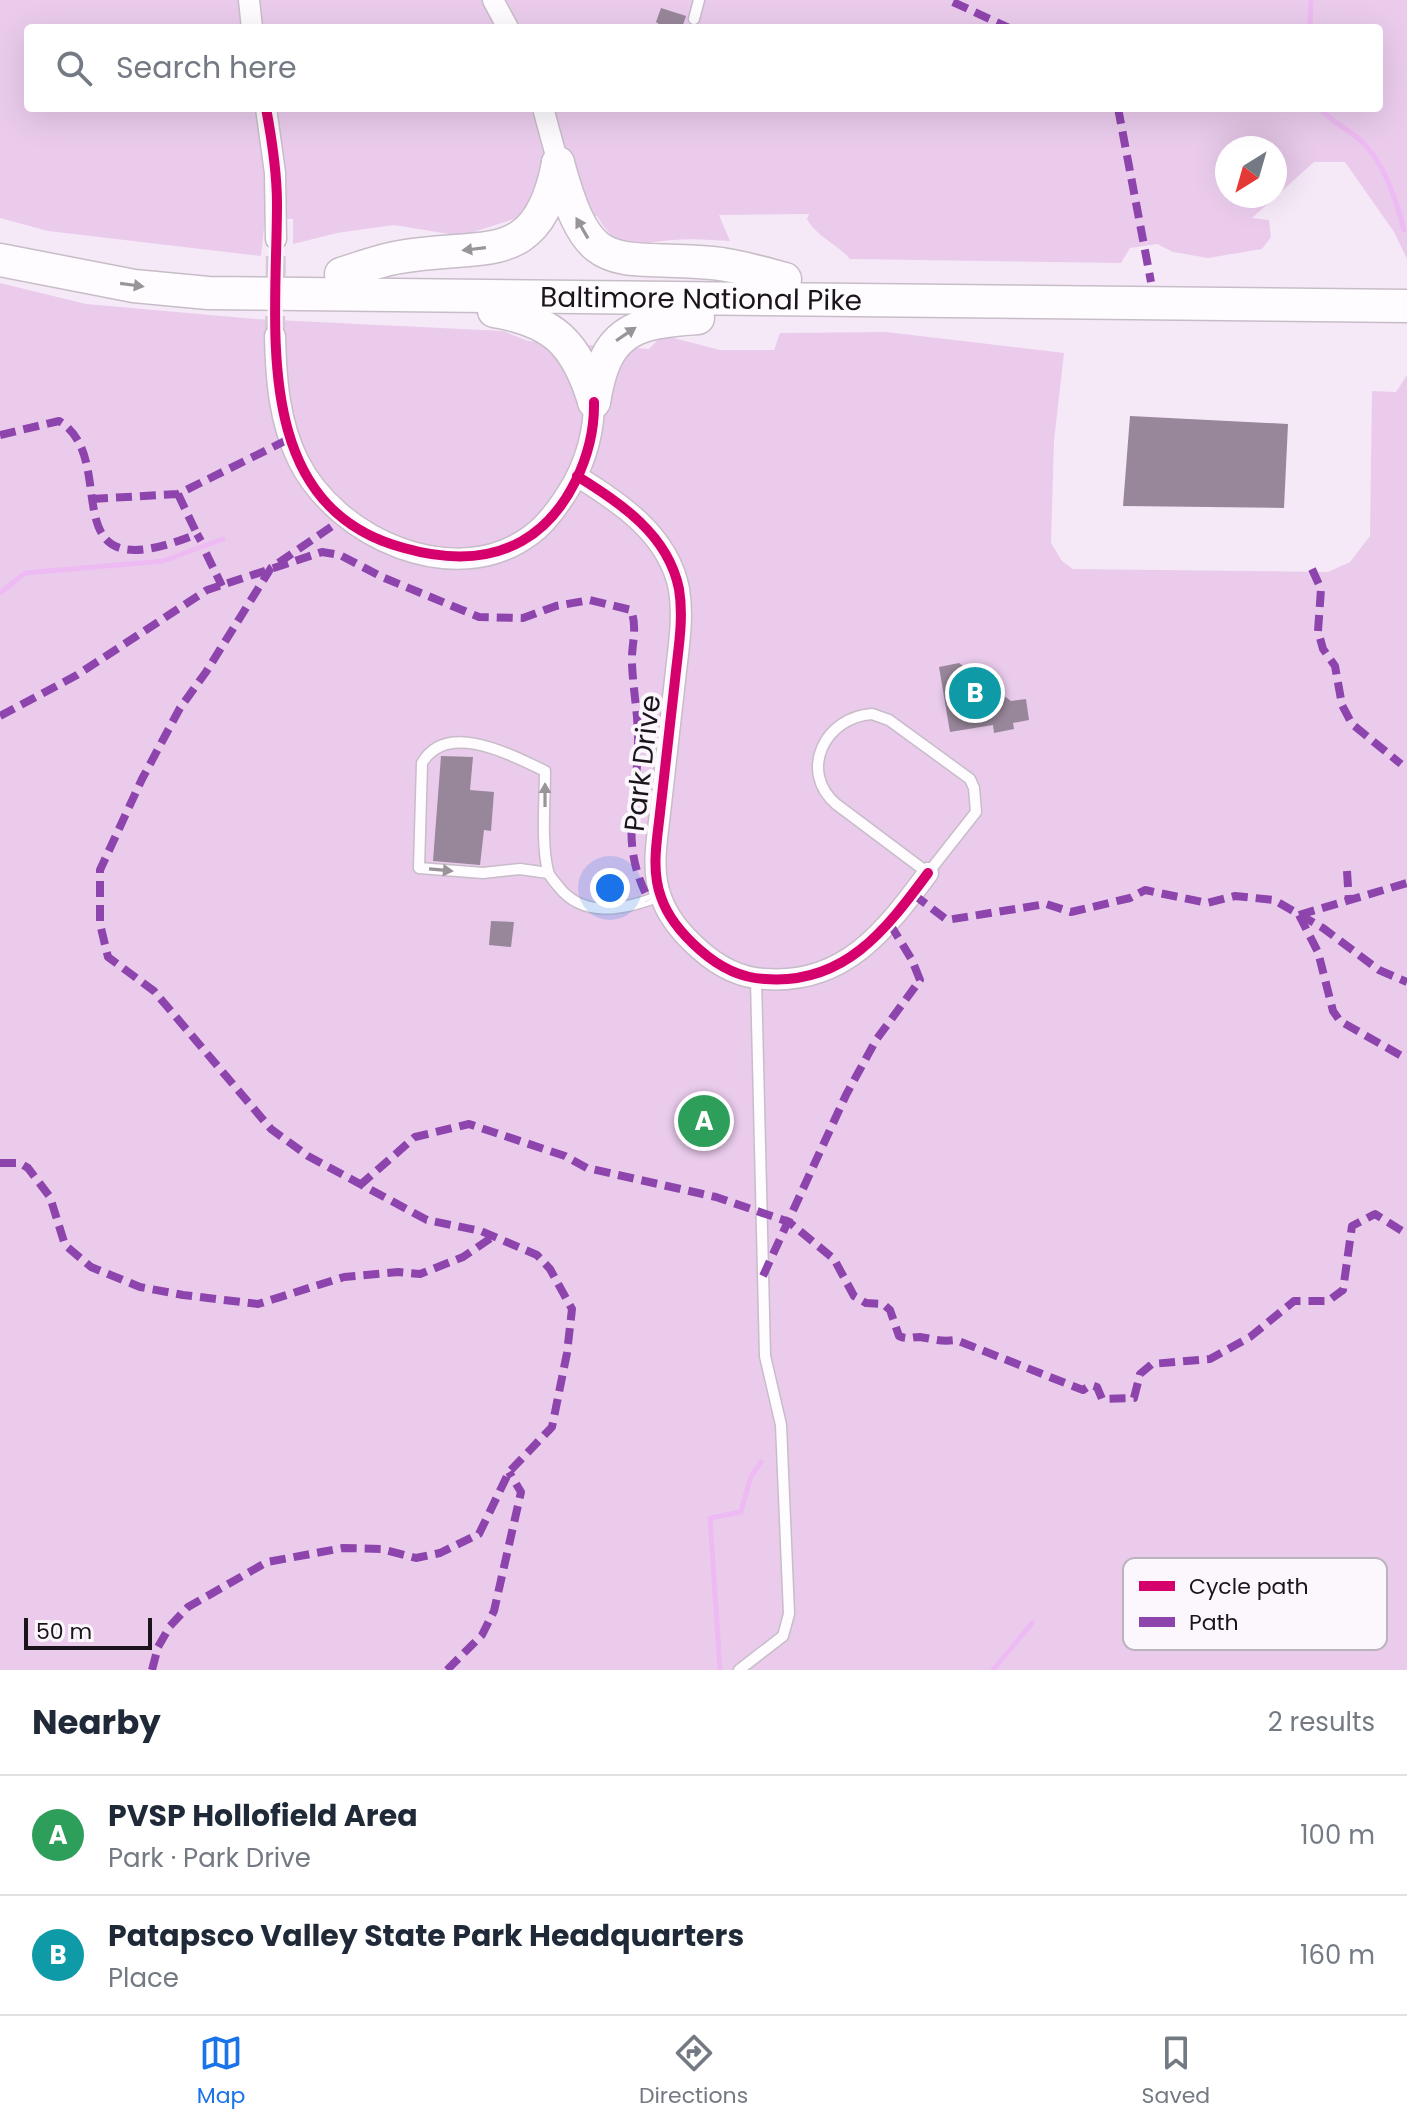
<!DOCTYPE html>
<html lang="en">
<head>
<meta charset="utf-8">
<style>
	:root { --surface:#fff; --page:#f2f2f3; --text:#1f2937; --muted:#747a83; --line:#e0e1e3; --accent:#1a73e8 }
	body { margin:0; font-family:Poppins,sans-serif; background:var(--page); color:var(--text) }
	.compass { position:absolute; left:1215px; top:136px; width:72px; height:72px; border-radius:50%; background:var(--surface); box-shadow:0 8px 32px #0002; rotate:217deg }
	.scale { position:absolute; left:24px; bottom:20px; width:128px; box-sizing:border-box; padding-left:8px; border:4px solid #1c141d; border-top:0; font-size:22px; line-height:28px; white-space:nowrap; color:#1c141d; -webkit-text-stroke:6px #fcf7fd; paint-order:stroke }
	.you { position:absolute; left:610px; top:888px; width:28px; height:28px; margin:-20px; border:6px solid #fff; border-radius:50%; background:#1a73e8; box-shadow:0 0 0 12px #1a73e833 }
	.badge { display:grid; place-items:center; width:52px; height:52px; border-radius:50%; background:var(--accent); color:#fff; font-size:26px; font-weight:700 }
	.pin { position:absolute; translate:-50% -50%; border:4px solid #fff; box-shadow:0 2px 8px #0006 }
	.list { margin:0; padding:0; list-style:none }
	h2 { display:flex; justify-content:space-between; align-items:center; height:104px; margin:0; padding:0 32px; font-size:34px }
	h2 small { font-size:26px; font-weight:400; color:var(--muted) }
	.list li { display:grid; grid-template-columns:52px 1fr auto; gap:24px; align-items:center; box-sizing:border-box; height:120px; padding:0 32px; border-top:2px solid var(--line) }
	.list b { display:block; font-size:30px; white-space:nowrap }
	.list p { margin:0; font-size:26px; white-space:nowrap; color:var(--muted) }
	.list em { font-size:26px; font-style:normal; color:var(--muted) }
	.icon { flex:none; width:44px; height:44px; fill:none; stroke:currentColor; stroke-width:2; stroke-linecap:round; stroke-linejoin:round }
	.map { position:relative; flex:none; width:1407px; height:1670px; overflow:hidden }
	.search { position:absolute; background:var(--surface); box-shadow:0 8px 32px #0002; left:24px; right:24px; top:24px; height:88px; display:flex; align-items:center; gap:20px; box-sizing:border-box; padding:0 28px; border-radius:8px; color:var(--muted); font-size:30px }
	.sheet { height:344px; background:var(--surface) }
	nav { display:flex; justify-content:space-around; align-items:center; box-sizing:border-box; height:112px; border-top:2px solid var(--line); background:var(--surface); font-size:22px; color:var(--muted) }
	nav a { display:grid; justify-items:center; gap:4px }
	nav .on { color:var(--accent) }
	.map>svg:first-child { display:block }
</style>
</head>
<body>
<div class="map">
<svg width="1407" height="1670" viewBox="0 0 1407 1670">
	<rect width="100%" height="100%" fill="#f6e9f7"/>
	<g fill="#eacbec" fill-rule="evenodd">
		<path d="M0,0H1407V259L1394,232L1345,162H1314L1252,218L1269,220L1271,237L1262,249L1208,258L1173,252L1157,244L1130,248L1121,263L850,259C837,244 816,236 807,219L809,214L719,215L730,241C712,240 692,238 673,240C636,243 619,254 597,216L520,217L461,236L394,225L337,233L293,244V219H265L261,256L48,231L0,218ZM28,28H1379V108H28ZM1227,148H1275V196H1227Z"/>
		<path d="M0,283L86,304L256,319L503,331L528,341L649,349L662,335L720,350H774L780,333L886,332L1064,353L1054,441L1051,543L1062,561L1073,569L1328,572L1350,562L1370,536L1372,391L1396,392L1407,375V1670H0Z"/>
	</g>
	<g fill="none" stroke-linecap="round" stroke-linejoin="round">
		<g stroke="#eebaf3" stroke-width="5">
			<path d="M1310,28L1311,0"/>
			<path d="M1319,108C1331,121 1346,128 1359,139C1384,161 1396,199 1404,230"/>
			<path d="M0,593L25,573L163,561L223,539"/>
			<path d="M720,1670L710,1518L741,1512L751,1476L761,1462"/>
			<path d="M993,1670L1032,1623"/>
		</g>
	</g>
	<g fill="#98879a">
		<path d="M661,8L686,16L682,28H665L656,22Z"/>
		<path d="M1130,416L1288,424L1284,508L1123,506Z"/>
		<path d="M959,663L1011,701L1026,699L1029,720L1013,723L1014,729L994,733L993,725L950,732L939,667Z"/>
		<path d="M441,756L473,757L470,790L494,792L491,831L484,830L480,865L433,861Z"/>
		<path d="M491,921L514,922L511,947L489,945Z"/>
	</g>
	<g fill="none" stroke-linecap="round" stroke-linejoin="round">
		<path stroke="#d5c9d6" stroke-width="20" stroke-dasharray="20 10" stroke-linecap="butt" d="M275,336L276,239"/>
		<g stroke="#c7bdc8" stroke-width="13">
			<g id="lane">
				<path d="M694,19L699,0"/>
				<path d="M872,714L889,720L970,779L974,788L976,812L928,873L836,804C798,771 825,717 872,714Z"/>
				<path d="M548,873L520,869L483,873L419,868L422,763C447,720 511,755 545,771C545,799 541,844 548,871C549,876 554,881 558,886C584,920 626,909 660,896"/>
				<path d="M739,1670L783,1636L789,1614L781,1425L765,1356L756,979"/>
			</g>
		</g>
		<g stroke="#c7bdc8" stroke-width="23">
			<g id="street">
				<path d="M249,0L252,28"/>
				<path d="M493,0L508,28"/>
				<path d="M266,108L275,173L276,239"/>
				<path d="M543,108L558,163"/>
				<path d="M275,336C276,379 279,421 298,460C336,538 455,592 531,535C549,522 562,502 573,483C587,457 594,432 594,402"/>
				<path d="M577,476C620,503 668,534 679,589C684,619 678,650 675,680C670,724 665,768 660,813C657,840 651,870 661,897C668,918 684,936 700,950C718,966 741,978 765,979C844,985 885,931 928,873"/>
			</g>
		</g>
		<g stroke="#c7bdc8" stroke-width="35">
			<g id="primary">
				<path d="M558,163C590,280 610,254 712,263C736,265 762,273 785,279"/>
				<path id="s1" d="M0,260L134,286L208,293L1407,306"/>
				<path d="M341,274C360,268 380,260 400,257C483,242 538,270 558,163"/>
				<path d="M494,311C554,321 576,343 594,401"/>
				<path d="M594,402C605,332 631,322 698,318"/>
			</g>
		</g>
		<use href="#lane" stroke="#fefcfe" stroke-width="10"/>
		<use href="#street" stroke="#fefcfe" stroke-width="20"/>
		<use href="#primary" stroke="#fefcfe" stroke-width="32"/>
		<g stroke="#8e44ad" stroke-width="8" stroke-dasharray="16 8" stroke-linecap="butt">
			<path d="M953,2L1009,28"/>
			<path d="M1118,108L1151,282"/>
			<path d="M0,435L59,421C124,460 44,596 197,534L201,541"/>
			<path d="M178,494L197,534"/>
			<path d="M92,499L178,494L289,439"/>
			<path d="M206,553L222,586"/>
			<path d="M1312,569L1321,589L1318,631L1323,649L1335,666L1342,705L1352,724L1401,764"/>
			<path d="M0,716L77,675L207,590L322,552L340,555L382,577L479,617L523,618L556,606L590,600L631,610C638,629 631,645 632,664C633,687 637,709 638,732C640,797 616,838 649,900"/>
			<path d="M1347,871L1349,902"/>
			<path d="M913,894L947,920L1046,904L1071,912L1130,898L1145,890L1207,903L1235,896L1274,900L1323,928L1379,970L1407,982"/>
			<path d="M1299,915L1318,952L1333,1011L1340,1021L1407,1059"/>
			<path d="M1299,915L1407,883"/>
			<path d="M0,1163H20L28,1168L50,1197L65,1245L91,1267L140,1287L183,1295L258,1304L344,1277L398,1272L420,1274L463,1257L494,1236"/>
			<path d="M359,1186L415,1137L469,1124L565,1156L587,1168L716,1197L789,1222L834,1259L854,1296L866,1303L883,1304L890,1310L899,1336C908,1340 911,1337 920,1337C934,1339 940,1342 956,1340L1083,1390L1091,1385L1097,1387L1102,1399L1134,1398L1140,1374L1152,1364L1210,1359L1250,1337L1294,1301H1328L1343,1290L1352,1226L1375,1214L1407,1234"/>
			<path d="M763,1276L846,1095L876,1040L920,980L912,960L890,924"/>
			<path d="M152,1670L158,1647L170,1626L188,1607L267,1562L343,1548L381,1549L416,1558L440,1553L479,1534L509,1472L552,1427L567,1353L572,1309L550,1269L537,1255L481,1231L427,1220L308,1156L271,1129L154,991L108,957L100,924V870L142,779L180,708L206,672L271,568L344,518"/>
			<path d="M447,1670L482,1635L494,1611L521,1492L509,1472"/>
		</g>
		<g stroke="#fcf7fd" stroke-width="15">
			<g id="cycleway">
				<path d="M266,108C272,140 277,172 277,204C277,326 249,507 404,548C443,559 485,562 522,541C568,515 595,453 594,402"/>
				<path d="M577,476C620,503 668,534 679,589C684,619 678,650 675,680C670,724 665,768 660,813C657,840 651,870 661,897C668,918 684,936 700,950C718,966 741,978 765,979C844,985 885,931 928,873"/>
			</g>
		</g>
		<use href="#cycleway" stroke="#d6006c" stroke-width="10"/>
	</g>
	<defs><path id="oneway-solid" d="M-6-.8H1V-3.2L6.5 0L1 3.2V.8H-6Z" transform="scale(2)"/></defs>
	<g fill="#989499">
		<use href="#oneway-solid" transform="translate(582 228) rotate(-120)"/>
		<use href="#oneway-solid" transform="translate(474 249) rotate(173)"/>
		<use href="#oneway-solid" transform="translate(132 285) rotate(8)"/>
		<use href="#oneway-solid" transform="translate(626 334) rotate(-34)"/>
		<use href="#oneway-solid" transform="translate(545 795) rotate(-90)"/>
		<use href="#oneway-solid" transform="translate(441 870) rotate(5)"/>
	</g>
	<g text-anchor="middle" stroke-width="8" stroke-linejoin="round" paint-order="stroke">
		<g font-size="28" fill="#1c141d" stroke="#fcf7fd">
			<text dy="10" stroke="none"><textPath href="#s1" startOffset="704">Baltimore National Pike</textPath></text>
			<text transform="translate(642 763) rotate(-83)" y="10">Park Drive</text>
		</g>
	</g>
	<rect x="1123" y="1558" width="264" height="92" rx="12" fill="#fcf7fd" stroke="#b9b3ba" stroke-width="2"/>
	<rect x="1139" y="1581" width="36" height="10" fill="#d6006c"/>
	<rect x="1139" y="1617" width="36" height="10" fill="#8e44ad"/>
	<g font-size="22" fill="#1c141d">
		<text x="1189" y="1594">Cycle path</text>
		<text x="1189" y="1630">Path</text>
	</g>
</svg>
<svg class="compass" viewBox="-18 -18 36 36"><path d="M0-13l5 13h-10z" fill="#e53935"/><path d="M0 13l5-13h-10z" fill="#747a83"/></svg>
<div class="scale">50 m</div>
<div class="you"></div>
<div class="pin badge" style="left:704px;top:1121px;background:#2e9e5b">A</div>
<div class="pin badge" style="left:975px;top:693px;background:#0f9aa8">B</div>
<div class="search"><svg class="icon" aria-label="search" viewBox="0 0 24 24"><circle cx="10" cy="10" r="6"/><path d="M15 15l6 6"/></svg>Search here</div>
</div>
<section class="sheet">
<h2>Nearby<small>2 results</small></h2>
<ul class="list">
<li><span class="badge" style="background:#2e9e5b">A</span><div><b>PVSP Hollofield Area</b><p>Park · Park Drive</p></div><em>100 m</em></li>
<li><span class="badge" style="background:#0f9aa8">B</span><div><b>Patapsco Valley State Park Headquarters</b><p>Place</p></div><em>160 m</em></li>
</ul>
</section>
<nav>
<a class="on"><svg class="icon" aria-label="map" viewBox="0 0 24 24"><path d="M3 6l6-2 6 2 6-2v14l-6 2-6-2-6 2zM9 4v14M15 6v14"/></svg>Map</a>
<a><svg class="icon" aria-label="directions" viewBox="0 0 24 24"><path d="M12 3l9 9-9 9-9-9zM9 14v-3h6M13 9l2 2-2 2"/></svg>Directions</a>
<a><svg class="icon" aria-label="saved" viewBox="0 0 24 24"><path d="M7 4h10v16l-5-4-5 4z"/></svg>Saved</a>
</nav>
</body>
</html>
